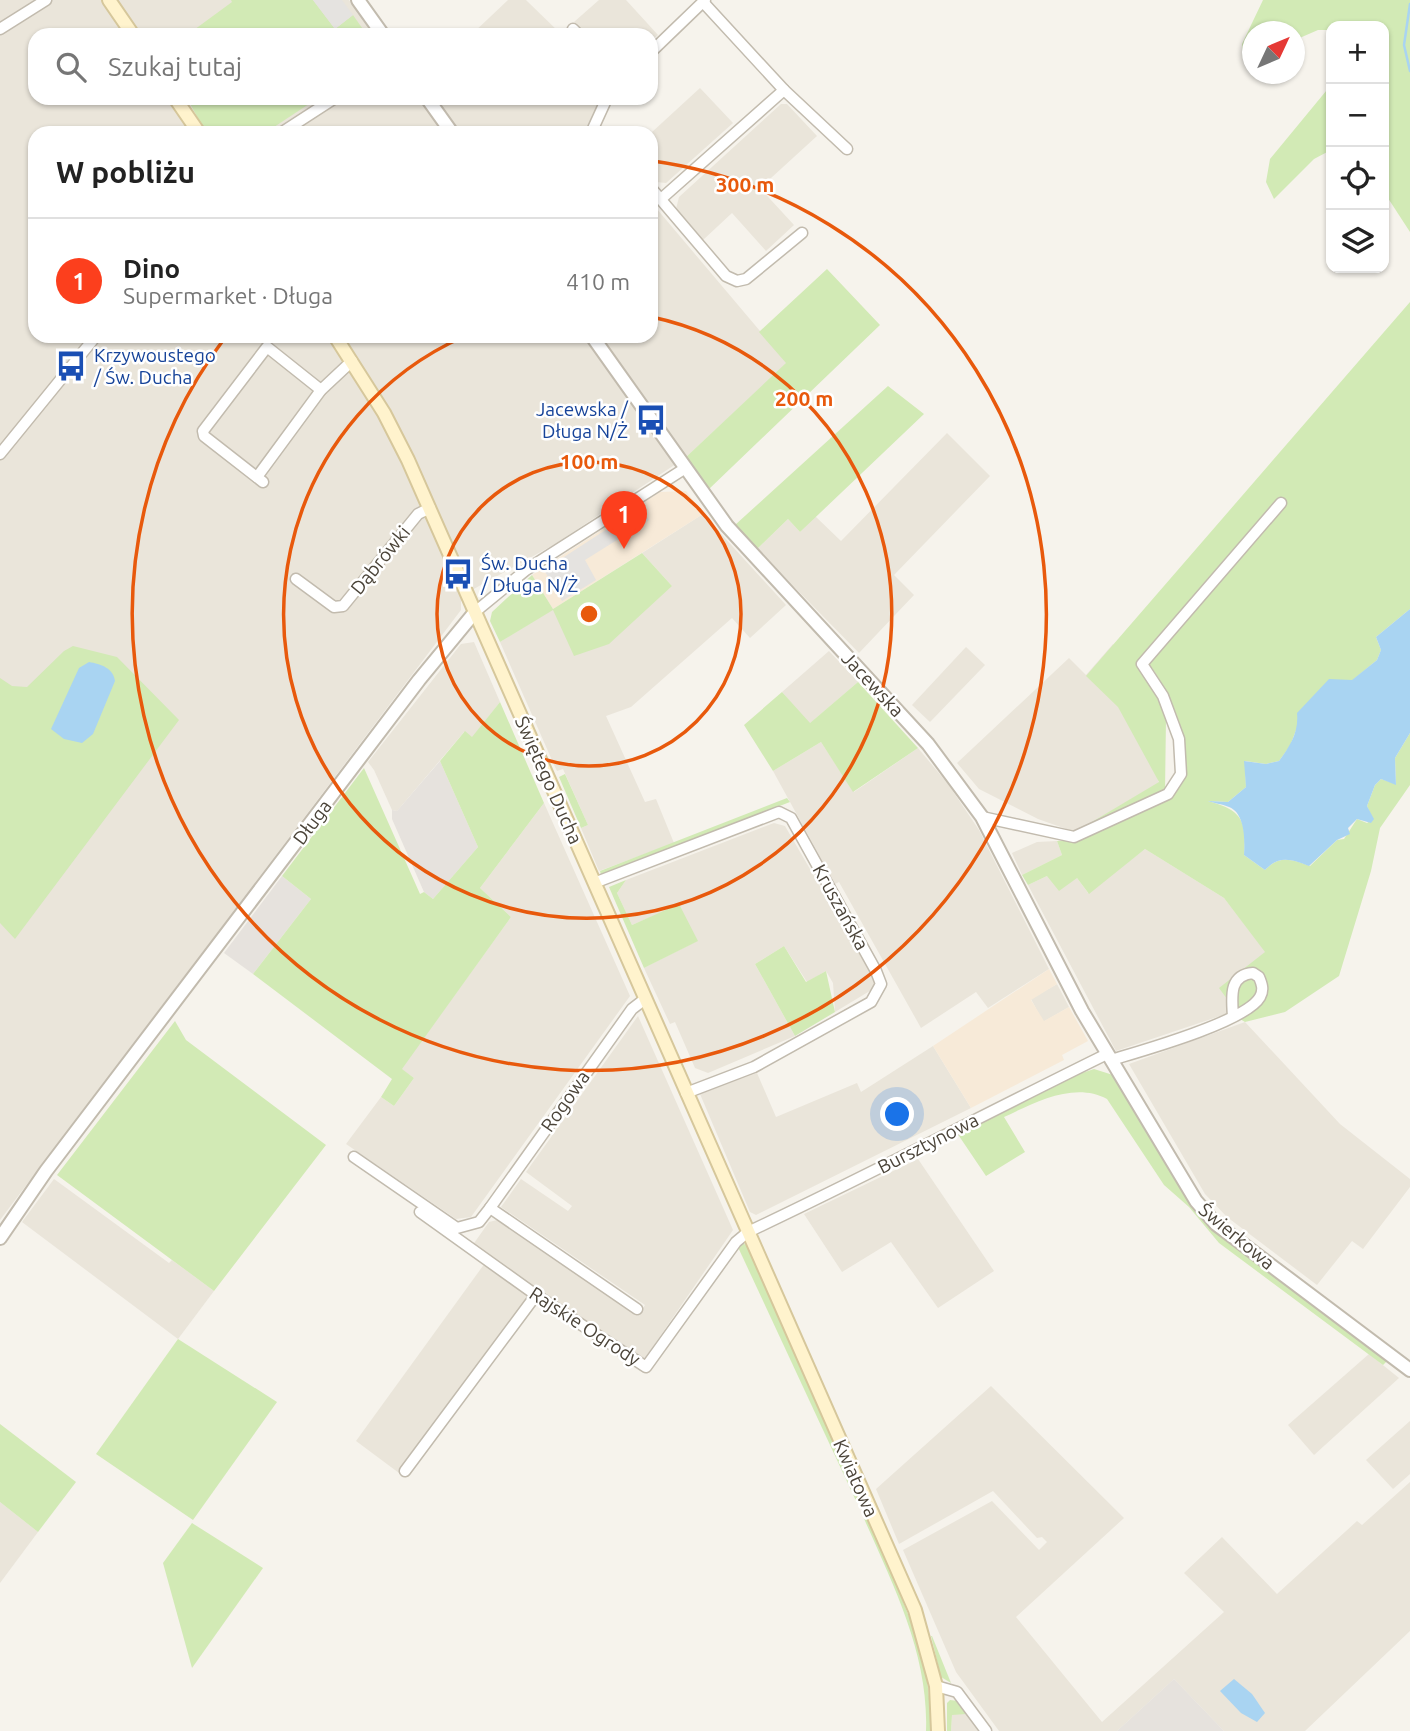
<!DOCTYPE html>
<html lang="pl">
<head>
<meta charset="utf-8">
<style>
	:root { --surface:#fff; --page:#f6f6f6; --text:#222; --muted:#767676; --line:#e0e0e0; --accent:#fc3f1d }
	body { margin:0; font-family:Ubuntu,sans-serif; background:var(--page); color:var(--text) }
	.controls { position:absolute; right:21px; top:21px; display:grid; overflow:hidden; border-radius:14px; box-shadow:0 2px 5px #0004 }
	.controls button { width:63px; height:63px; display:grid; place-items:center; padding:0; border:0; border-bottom:2px solid var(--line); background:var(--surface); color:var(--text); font:35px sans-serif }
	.compass { position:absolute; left:1242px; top:21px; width:63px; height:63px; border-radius:50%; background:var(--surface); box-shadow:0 2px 5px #0004; rotate:46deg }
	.you { position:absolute; left:898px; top:1115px; width:24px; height:24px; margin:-18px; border:5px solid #fff; border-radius:50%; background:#1a73e8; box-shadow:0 0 0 10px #1a73e833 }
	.badge { display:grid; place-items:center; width:46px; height:46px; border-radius:50%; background:var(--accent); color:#fff; font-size:23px; font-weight:700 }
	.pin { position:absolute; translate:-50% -58px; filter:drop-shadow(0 2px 4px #0008) }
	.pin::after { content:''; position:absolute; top:37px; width:24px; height:21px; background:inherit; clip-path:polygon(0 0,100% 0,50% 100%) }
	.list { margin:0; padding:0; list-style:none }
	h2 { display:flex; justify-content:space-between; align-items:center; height:91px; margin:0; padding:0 28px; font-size:30px }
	h2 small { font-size:23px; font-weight:400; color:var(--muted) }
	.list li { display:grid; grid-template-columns:46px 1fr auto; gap:21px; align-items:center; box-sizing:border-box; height:126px; padding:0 28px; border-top:2px solid var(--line) }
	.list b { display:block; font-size:26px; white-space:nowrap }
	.list p { margin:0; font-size:23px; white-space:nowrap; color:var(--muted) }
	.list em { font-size:23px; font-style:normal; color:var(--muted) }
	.icon { flex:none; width:38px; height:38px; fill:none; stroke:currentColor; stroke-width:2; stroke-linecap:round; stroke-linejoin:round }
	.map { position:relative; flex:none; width:1410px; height:1731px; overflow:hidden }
	.search { position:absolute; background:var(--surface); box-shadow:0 2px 5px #0004; left:28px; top:28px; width:630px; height:77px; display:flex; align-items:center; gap:18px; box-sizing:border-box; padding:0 24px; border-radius:21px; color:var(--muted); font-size:26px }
	.panel { position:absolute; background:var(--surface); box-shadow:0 2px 5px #0004; left:28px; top:126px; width:630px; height:217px; border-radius:21px }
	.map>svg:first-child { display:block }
</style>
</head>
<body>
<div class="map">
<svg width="1410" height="1731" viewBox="0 0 1410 1731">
	<rect width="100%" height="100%" fill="#f6f3ec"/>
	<g fill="#eae5da">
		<path d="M0,0H349L374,35H35V98H603L587,126L593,133H35V336H651V202L787,363L685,458L555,544L461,596V610L0,1220Z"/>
		<path d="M508,0H526L562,35H471Z"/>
		<path d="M599,0H626L658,35L651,41V35H585L574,22Z"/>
		<path d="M700,88L733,123L666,183L656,182L651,177V133Z"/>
		<path d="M781,104H787L817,136L760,188L794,225L766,251L732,213L703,240L676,209L679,197Z"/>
		<path d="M947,433L990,476L894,575L914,595L859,653L757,549L788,519L800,532L815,516L841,541Z"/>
		<path d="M703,514L786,605L750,638L732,618L631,707L606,716L645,802L656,799L674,843L599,871L581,828L588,825L563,769L557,771L555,767L500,642L553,609L672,586L642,553Z"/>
		<path d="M474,642L500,702L472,738L464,732L397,811L392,810L374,770L368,762L461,644Z"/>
		<path d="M1113,644L1159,783L1075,832L1038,819L979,789L957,763L1069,658L1086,675Z"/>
		<path d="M966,647L985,665L930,722L912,705Z"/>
		<path d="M829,651L858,682L809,724L782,692Z"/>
		<path d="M821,742L854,792L918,748L948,784L979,830L1049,969L988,1008L976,992L921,1028L839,882L835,884L773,771Z"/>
		<path d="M544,803L630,996L471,1217L456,1219L346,1144L381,1097L394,1106L414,1078L401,1069L511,917L480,888Z"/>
		<path d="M774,823L785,826L878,986L835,1012L833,983L826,971L807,982L784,946L755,964L795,1036L708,1073L695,1068L675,1022L670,1024L644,968L697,941L679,905L632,925L617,893L626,880Z"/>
		<path d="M1057,841L1062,855L1022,875L1012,853L1037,842Z"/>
		<path d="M1145,849L1224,898L1266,952L1220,988L1230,1003L1229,1013L1116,1051L1028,885L1047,876L1077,878L1088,893Z"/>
		<path d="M1057,984L1069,1007L1043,1022L1031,999Z"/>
		<path d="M638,1016L733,1230L643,1361L472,1246L489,1222L497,1220L638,1316L645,1305L501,1207L521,1179L568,1211L572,1206L526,1172Z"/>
		<path d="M1245,1022L1340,1124L1410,1179V1187L1363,1249L1352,1241L1317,1285L1227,1217L1205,1194L1129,1064Z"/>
		<path d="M933,1046L971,1108L756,1215L750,1212L700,1094L757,1073L776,1117L857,1083L861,1092Z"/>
		<path d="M918,1159L994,1271L938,1308L891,1242L842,1272L804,1214Z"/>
		<path d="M54,1179L169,1263L172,1260L214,1291L178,1339L22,1222Z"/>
		<path d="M485,1263L526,1291L527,1300L399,1473L356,1441Z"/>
		<path d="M1369,1354L1399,1378L1314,1455L1288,1425Z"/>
		<path d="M991,1386L1124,1518L1016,1617L1102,1722L1224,1612L1184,1573L1222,1537L1277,1594L1357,1521L1362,1525L1410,1482V1631L1305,1731H1224L1174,1679L1117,1731H999L956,1672L903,1550L992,1501L1039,1550L1047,1542L1042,1537L1037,1538L993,1491L899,1544L876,1489Z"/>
		<path d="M1410,1421V1474L1393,1489L1366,1460Z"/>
		<path d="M0,1502L38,1532L0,1583Z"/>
		<path d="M952,1714H967L978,1731H951Z"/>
	</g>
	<g fill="#f7ead8">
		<path d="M686,491L703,514L553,609L532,575L660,492Z"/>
		<path d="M1049,969L1057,984L1031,1000L1044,1021L1069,1007L1088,1041L1062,1055L1064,1060L971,1108L933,1046Z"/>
	</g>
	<g fill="#e6e2dd">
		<path d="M440,761L478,847L433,899L424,892L392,819V810L397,811Z"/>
		<path d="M282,876L311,899L253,974L224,953Z"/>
		<path d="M1174,1679L1224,1731H1117Z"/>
	</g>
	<g fill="#d2eab5">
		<path d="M231,0H313L335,29L353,15L367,35H187L232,2Z"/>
		<path d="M1263,0H1410V232L1384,192V26H1331V30H1318L1295,40L1294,32H1252V56L1243,59L1242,44Z"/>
		<path d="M1331,85V150L1314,159L1274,199L1266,182L1270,159Z"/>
		<path d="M187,98H318L265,133H206Z"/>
		<path d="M827,269L880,325L708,490L685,458L786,363L759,332Z"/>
		<path d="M1410,302V609L1376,637L1381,650L1377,660L1298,725L1290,746L1279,761L1266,764L1245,761L1246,787L1228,802L1208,801C1241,810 1247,819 1244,855L1265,870C1279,855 1291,859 1310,866L1337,840L1344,839L1357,819L1367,823L1373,819L1367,806L1375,785L1381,779L1396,784L1395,758L1410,733V785L1380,828L1371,871L1339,976L1285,1012L1245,1022L1230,1013V1003L1219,988L1265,952L1224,898L1145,849L1089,894L1077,878L1059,891L1047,876L1028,885L1022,875L1062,855L1057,841L1075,840L1170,795C1205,764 1173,699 1152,668L1147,674L1166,718L1165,792L1075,832L1159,782L1118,707L1086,676Z"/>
		<path d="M888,386L924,414L800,532L788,519L757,549L735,525Z"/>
		<path d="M642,553L672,586L609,644L574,656L553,610L500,642L490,621L492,612L532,575L553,609Z"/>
		<path d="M73,646L117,657L179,720L15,939L0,923V678L12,686L27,687L64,651Z"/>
		<path d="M858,682L918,748L853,792L821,742L773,771L744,725L782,692L810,723Z"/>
		<path d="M500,702L544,803L480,888L511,917L402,1069L414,1078L394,1106L381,1097L392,1079L253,974L311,899L282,876L364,768L420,894L424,892L433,899L478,847L440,761L465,731L472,737Z"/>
		<path d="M565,774L588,825L581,828L559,777Z"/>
		<path d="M787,798L790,802L601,875L600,871Z"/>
		<path d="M626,880L617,893L632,925L679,904L698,941L644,968L609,887Z"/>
		<path d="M784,946L806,982L826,971L835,1012L795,1036L755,964Z"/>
		<path d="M175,1021L186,1040L326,1145L214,1291L57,1175Z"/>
		<path d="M1094,1069L1113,1075L1192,1204L1388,1360L1383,1365L1219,1243L1189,1207L1164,1185L1107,1099C1074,1081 1034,1103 1004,1117L1025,1152L986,1176L957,1133L1070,1077Z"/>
		<path d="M742,1242L748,1247L858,1495L857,1503L737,1245Z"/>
		<path d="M178,1339L277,1402L193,1520L96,1454Z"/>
		<path d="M0,1424L76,1482L38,1532L0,1502Z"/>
		<path d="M862,1514L869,1517L924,1654L933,1731H926C929,1653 892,1583 862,1514Z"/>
		<path d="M192,1523L263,1568L192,1668L163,1563Z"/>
		<path d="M931,1636H932L951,1683L941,1677Z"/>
		<path d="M950,1700L958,1701L981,1731L966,1714L952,1715L951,1731H947V1703Z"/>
	</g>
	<g fill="#e5e3e0">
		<path d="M313,0H342L353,15L335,29Z"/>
		<path d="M641,507L649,520L585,560L596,580L562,601L544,570Z"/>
	</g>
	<g fill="#a9d4f2">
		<path d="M1410,609V733L1395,758L1396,785L1381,779L1375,785L1367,806L1374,819L1371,823L1357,819L1348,828L1350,834L1337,840L1309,866C1291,859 1279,855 1265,870L1244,855C1245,840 1245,813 1229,807C1222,804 1213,803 1208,801L1228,802L1246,787L1244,761L1266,764L1279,761C1290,746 1299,732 1297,713L1329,679L1352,680L1377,660L1381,650L1376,637Z"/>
		<path d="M89,662C101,664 113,668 115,681L93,734L82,743L64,739L51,729L79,668Z"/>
		<path d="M1234,1679L1252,1694L1265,1713L1257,1722L1241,1713L1220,1691Z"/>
	</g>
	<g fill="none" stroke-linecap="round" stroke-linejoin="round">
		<path stroke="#a9d4f2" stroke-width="2.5" d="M1410,4L1404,45L1410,71"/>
		<g stroke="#c2bbae" stroke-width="13">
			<g id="minor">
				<path d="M0,29L46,0"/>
				<path d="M573,29L579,35"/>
				<path d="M651,52L705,0"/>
				<path d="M784,90L847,149"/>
				<path d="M281,133L335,98"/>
				<path d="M591,133L607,98"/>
				<path d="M651,188L726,276L737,281L746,279L802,233"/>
				<path d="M661,199L784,90L703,2"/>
				<path d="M0,454L96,336"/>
				<path d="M257,477L321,390L352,361"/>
				<path d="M263,482L204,436L203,431L267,347L321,390"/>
				<path d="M296,579L334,607L343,606L418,514L430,508"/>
				<path d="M475,612L526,570L684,469"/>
				<path d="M982,817L1074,837L1168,794L1181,774L1179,739L1163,696L1142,664L1281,503"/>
				<path d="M594,883L779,812L791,818L876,971L881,984L871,1002L754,1067L686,1093"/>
				<path d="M1111,1060C1141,1051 1246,1022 1260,997C1264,990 1262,984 1259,977L1253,973C1228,975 1232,998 1233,1017"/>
				<path d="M354,1157L457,1228L479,1222L490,1208"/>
				<path d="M420,1212L536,1295L646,1367L736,1242L748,1232C869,1175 987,1113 1107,1054"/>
				<path d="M637,1309L490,1208L632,1009L645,999"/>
				<path d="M405,1471L536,1295"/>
				<path d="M936,1686L957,1692L986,1731"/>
			</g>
		</g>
		<g stroke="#c2bbae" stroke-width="16">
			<g id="tertiary">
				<path d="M358,0L383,35"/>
				<path d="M427,98L452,133"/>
				<path d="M592,336L727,526L928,744L982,817L1082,1011L1196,1201L1216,1224L1410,1370"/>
				<path d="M0,1238L46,1171L419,680L475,612"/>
			</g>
		</g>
		<g stroke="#d6c79b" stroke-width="16">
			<g id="secondary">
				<path d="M109,0L133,35"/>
				<path d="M175,98L199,133"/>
				<path d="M335,336L384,413L408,460L915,1610L936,1686L938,1731"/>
			</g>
		</g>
		<use href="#minor" stroke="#fff" stroke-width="10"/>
		<use href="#tertiary" stroke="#fff" stroke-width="12"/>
		<use href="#secondary" stroke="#fff3cd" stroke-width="12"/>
	</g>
	<g fill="none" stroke="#e8590c" stroke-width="3.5">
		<circle cx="589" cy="614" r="152"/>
		<path d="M652 317A304 304 0 1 1 465 336"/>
		<path d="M653 161A457 457 0 1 1 224 339"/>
	</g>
	<defs>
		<g id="bus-bare" transform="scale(2.415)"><path d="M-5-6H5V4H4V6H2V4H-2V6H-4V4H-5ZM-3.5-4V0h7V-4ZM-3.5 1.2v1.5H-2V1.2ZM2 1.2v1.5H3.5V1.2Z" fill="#1a4fb4" stroke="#fff" stroke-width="2.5" paint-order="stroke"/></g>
	</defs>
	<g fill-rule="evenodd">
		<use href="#bus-bare" x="71" y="366"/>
		<use href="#bus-bare" x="651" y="420"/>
		<use href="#bus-bare" x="458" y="574"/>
	</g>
	<g text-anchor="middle" stroke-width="5" stroke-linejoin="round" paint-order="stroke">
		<g font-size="19" fill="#164399" stroke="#fff" text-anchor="start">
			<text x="94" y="362">Krzywoustego<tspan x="94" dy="22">/ Św. Ducha</tspan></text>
			<text x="628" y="416" text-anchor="end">Jacewska /<tspan x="628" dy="22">Długa N/Ż</tspan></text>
			<text x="481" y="570">Św. Ducha<tspan x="481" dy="22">/ Długa N/Ż</tspan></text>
		</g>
		<g font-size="19" fill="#4b4439" stroke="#fff">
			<text transform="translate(380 560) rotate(-51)" y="7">Dąbrówki</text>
			<text transform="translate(873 684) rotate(47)" y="7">Jacewska</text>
			<text transform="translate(549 780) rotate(66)" y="7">Świętego Ducha</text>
			<text transform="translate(312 822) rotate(-53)" y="7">Długa</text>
			<text transform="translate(841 907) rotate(61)" y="7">Kruszańska</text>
			<text transform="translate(565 1101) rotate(-55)" y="7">Rogowa</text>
			<text transform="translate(928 1143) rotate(-27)" y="7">Bursztynowa</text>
			<text transform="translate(1237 1236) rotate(40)" y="7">Świerkowa</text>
			<text transform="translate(585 1326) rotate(33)" y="7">Rajskie Ogrody</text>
			<text transform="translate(856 1478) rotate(66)" y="7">Kwiatowa</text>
		</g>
	</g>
	<circle cx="589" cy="614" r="10" fill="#e8590c" stroke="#fff" stroke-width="3.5"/>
	<g font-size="21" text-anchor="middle" font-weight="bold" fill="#e8590c" stroke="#fff" stroke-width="5" stroke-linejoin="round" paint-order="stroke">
		<text x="745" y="192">300 m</text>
		<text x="804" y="406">200 m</text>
		<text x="589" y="469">100 m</text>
	</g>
</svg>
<div class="controls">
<button>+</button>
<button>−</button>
<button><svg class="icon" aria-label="locate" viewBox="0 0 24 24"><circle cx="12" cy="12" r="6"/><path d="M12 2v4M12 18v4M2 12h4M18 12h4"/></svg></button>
<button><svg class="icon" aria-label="layers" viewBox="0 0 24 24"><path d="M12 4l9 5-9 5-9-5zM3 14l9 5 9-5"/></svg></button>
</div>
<svg class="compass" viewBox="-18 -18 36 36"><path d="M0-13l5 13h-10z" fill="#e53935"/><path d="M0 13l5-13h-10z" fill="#767676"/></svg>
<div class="you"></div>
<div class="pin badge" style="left:624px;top:549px">1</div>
<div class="search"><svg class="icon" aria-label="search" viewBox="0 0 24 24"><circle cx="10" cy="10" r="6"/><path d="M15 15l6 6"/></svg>Szukaj tutaj</div>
<section class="panel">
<h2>W pobliżu<small></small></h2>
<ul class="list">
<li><span class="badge">1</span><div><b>Dino</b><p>Supermarket · Długa</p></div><em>410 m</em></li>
</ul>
</section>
</div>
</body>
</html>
